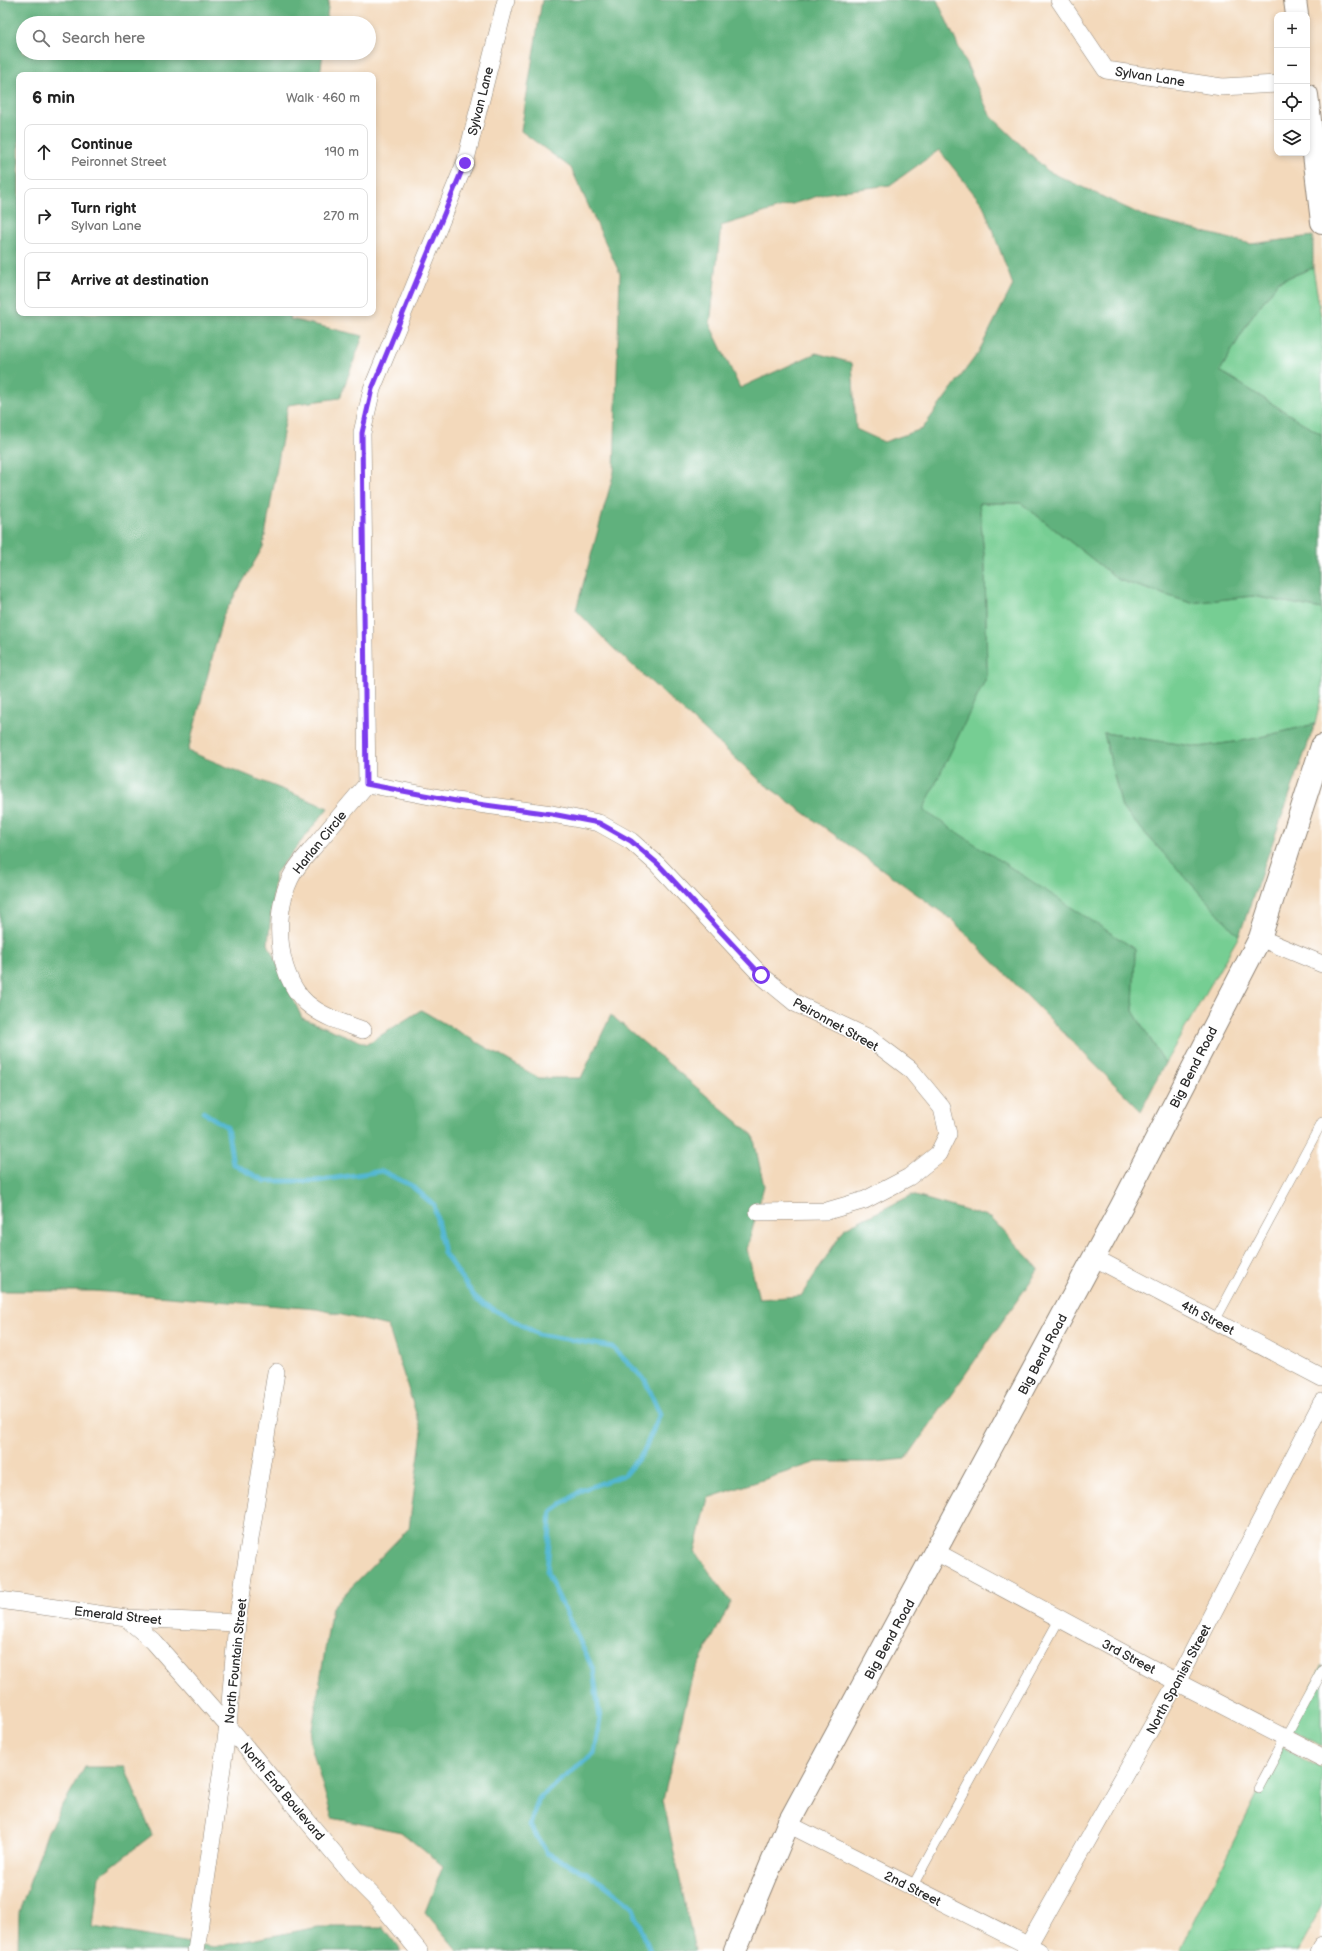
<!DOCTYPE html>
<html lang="en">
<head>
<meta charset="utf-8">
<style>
	:root { --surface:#fff; --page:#f6f6f6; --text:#222; --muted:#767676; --line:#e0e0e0 }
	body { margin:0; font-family:"Balsamiq Sans",sans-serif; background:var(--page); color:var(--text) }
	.controls { position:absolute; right:12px; top:12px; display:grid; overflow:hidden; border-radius:8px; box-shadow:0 2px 6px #0003 }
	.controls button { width:36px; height:36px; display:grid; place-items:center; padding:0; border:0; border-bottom:1px solid var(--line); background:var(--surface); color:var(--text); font:20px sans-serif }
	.stop { position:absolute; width:12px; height:12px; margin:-9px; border:3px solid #7c3aed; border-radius:50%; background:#fff }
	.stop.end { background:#7c3aed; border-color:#fff; box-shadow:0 1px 4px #0008 }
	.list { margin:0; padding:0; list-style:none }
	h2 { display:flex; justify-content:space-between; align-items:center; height:52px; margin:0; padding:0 16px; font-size:17px }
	h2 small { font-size:13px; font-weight:400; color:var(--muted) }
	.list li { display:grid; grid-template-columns:26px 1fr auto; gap:12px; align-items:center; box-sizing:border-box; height:56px; margin:0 8px 8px; padding:0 8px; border:1px solid var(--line); border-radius:8px }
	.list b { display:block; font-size:15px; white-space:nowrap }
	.list p { margin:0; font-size:13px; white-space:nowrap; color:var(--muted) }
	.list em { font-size:13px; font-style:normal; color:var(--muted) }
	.icon { flex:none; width:22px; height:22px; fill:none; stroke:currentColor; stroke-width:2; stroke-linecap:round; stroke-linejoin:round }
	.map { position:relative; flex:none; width:1322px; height:1951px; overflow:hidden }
	.search { position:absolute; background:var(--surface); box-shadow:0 2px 6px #0003; left:16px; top:16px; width:360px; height:44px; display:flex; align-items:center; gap:10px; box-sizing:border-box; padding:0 14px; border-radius:22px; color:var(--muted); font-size:15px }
	.panel { position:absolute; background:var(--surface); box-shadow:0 2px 6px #0003; left:16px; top:72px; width:360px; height:244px; border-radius:8px }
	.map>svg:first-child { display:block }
</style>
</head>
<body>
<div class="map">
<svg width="1322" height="1951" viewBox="0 0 1322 1951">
	<rect width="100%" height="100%" fill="#fff"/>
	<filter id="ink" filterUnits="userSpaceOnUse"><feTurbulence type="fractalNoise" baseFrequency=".025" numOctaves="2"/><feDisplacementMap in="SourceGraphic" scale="8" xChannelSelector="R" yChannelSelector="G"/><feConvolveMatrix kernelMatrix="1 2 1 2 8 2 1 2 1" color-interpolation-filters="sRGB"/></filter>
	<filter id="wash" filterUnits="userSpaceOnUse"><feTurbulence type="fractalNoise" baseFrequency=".012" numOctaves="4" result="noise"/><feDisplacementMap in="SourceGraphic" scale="16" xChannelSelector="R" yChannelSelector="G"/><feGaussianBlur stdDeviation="0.9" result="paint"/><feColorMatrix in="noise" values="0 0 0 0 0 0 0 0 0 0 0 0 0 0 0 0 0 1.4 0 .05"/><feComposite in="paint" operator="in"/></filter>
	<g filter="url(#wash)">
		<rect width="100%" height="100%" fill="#f3d9bb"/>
		<g fill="#76ce93" stroke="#507c5f">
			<path d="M1313,268L1322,323V435L1220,371L1252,316L1279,281Z"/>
			<path d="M979,503H1021L1119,580L1191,603L1253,596L1322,609V694L1315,724L1248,740L1199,747L1104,733L1122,808L1239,936L1165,1063L1133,1011L1135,949L922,811L987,676L985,565Z"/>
			<path d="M1322,1666V1746L1290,1729Z"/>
			<path d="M1281,1746L1322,1769V1906L1297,1951H1180Z"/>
		</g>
		<g fill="#60b17d" stroke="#466e54" fill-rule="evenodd">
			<path d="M0,0H329L326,23H23V53H323L320,75H19V313H291L290,319L363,336L340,398L288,405L263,547L223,616L188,751L328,808L275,874L268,944L302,1018L367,1044L421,1010L539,1078H581L611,1015L753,1135L764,1186L747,1249L759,1299L801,1296L845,1228L912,1195L991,1218L1039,1269L906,1459L875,1462H817L708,1498L695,1552L731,1602L692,1677L663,1800L695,1951H458L425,1912L443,1866L401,1832L332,1818L310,1742L332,1607L409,1528L422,1432L388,1326L317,1309L94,1291H0Z"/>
			<path d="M542,0H937L990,115L1048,171L1148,218L1251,244L1313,236V268L1279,281L1252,316L1220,371L1322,435V609L1253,596L1191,603L1119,580L1021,503H979L985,565L987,676L923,810L1135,949L1133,1011L1165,1063L1141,1111L951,919L763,783L611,646L576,610L614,472L620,274L571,168L521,131ZM939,150L983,205L1013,285L978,353L922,429L884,442L856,429L852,363L816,353L740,388L710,325L721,226L828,193L890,185Z"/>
			<path d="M1315,724L1239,936L1122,808L1104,733L1199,747L1248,740Z"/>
			<path d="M85,1767H125L152,1835L99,1876L93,1927L214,1947L318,1927H383L401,1951H18L19,1912L48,1831Z"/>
		</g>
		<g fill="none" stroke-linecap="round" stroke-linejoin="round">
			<path stroke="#53b7d2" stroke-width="5" d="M203,1112L227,1127L233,1164L265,1181H316L382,1171L412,1186L434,1205L444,1253L477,1300L538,1334L612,1347L645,1380L660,1414L643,1453L624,1475L582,1490L551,1512L547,1573L593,1669L600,1719L594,1753L539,1798L530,1825L547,1853L600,1881L632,1906L650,1951"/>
		</g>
	</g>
	<g filter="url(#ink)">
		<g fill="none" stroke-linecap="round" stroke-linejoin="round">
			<g stroke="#8f8273" stroke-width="10">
				<g id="lane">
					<path d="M1215,1321L1322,1122"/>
					<path d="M1258,1789L1322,1670"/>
					<path d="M912,1887L1060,1618"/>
				</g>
			</g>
			<g stroke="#8f8273" stroke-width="18">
				<g id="street">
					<path d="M1059,0L1106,70L1222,87L1277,84"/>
					<path d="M367,784L456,801L552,814L599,823L631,841L657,864L761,975L795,1003L869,1038L910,1069L942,1108L948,1134L938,1154L909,1177L865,1200L827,1211L758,1212"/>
					<path d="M367,784L362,433L372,389L465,163L506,0"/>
					<path d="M1260,938L1322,964"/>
					<path d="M363,1030C347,1024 328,1019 313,1008C276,983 272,916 290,879C296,866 308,854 317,843C334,823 350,804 367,784"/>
					<path d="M1093,1257L1322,1378"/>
					<path d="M936,1552L1177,1682L1322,1757"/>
					<path d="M0,1600L126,1618L237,1623"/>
					<path d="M126,1618L153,1641L228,1726L354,1877L379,1902L419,1951"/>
					<path d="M788,1824L1039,1951"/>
					<path d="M196,1951L228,1726L237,1623L276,1372"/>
					<path d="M1025,1951L1177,1682L1322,1402"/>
					<path d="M1319,1951L1322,1945"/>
				</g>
			</g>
			<g stroke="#8f8273" stroke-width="24">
				<g id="secondary">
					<path d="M1295,0L1297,15"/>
					<path d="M1307,95L1322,222"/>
					<path d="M735,1951L788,1824L1121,1207L1260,938L1322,746"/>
				</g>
			</g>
			<use href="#lane" stroke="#fff" stroke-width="9"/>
			<use href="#street" stroke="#fff" stroke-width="17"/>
			<use href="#secondary" stroke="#fff" stroke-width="22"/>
		</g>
	</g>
	<g fill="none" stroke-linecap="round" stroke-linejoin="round" filter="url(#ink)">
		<path stroke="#7c3aed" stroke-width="5" d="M465,163L372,389L362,433L366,784L456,801L552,814L599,823L631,841L658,864L761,975"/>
	</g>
	<g text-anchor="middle" stroke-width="3" stroke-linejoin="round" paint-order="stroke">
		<g font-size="13" fill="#2b2b2b" stroke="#fff">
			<text transform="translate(1150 76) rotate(9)" y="5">Sylvan Lane</text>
			<text transform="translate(480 101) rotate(-76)" y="5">Sylvan Lane</text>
			<text transform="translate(319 842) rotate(-51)" y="5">Harlan Circle</text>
			<text transform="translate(836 1024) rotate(29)" y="5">Peironnet Street</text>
			<text transform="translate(1193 1067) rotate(-63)" y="5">Big Bend Road</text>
			<text transform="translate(1208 1317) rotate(28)" y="5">4th Street</text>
			<text transform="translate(1042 1354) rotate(-62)" y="5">Big Bend Road</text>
			<text transform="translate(118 1615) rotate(6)" y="5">Emerald Street</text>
			<text transform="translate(889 1639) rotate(-61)" y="5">Big Bend Road</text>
			<text transform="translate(1129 1656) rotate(28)" y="5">3rd Street</text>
			<text transform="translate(235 1661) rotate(-84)" y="5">North Fountain Street</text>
			<text transform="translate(1178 1679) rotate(-62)" y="5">North Spanish Street</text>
			<text transform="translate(283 1791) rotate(50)" y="5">North End Boulevard</text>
			<text transform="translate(913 1888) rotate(27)" y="5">2nd Street</text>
		</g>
	</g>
</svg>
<div class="controls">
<button>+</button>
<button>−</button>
<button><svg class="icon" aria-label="locate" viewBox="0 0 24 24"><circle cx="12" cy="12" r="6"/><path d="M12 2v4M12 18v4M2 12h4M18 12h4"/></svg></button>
<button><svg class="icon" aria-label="layers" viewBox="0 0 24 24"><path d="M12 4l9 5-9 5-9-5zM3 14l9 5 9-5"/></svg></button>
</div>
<div class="stop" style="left:761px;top:975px"></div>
<div class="stop end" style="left:465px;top:163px"></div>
<div class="search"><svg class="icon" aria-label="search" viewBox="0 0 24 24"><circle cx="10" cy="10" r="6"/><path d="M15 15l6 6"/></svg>Search here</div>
<section class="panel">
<h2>6 min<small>Walk · 460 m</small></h2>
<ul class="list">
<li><svg class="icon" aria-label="ahead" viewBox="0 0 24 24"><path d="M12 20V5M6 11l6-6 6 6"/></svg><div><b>Continue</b><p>Peironnet Street</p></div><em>190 m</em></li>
<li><svg class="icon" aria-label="right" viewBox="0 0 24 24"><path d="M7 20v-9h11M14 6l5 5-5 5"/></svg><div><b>Turn right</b><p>Sylvan Lane</p></div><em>270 m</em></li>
<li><svg class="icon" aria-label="arrive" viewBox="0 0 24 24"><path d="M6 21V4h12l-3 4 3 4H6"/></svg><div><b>Arrive at destination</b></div></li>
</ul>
</section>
</div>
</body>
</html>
